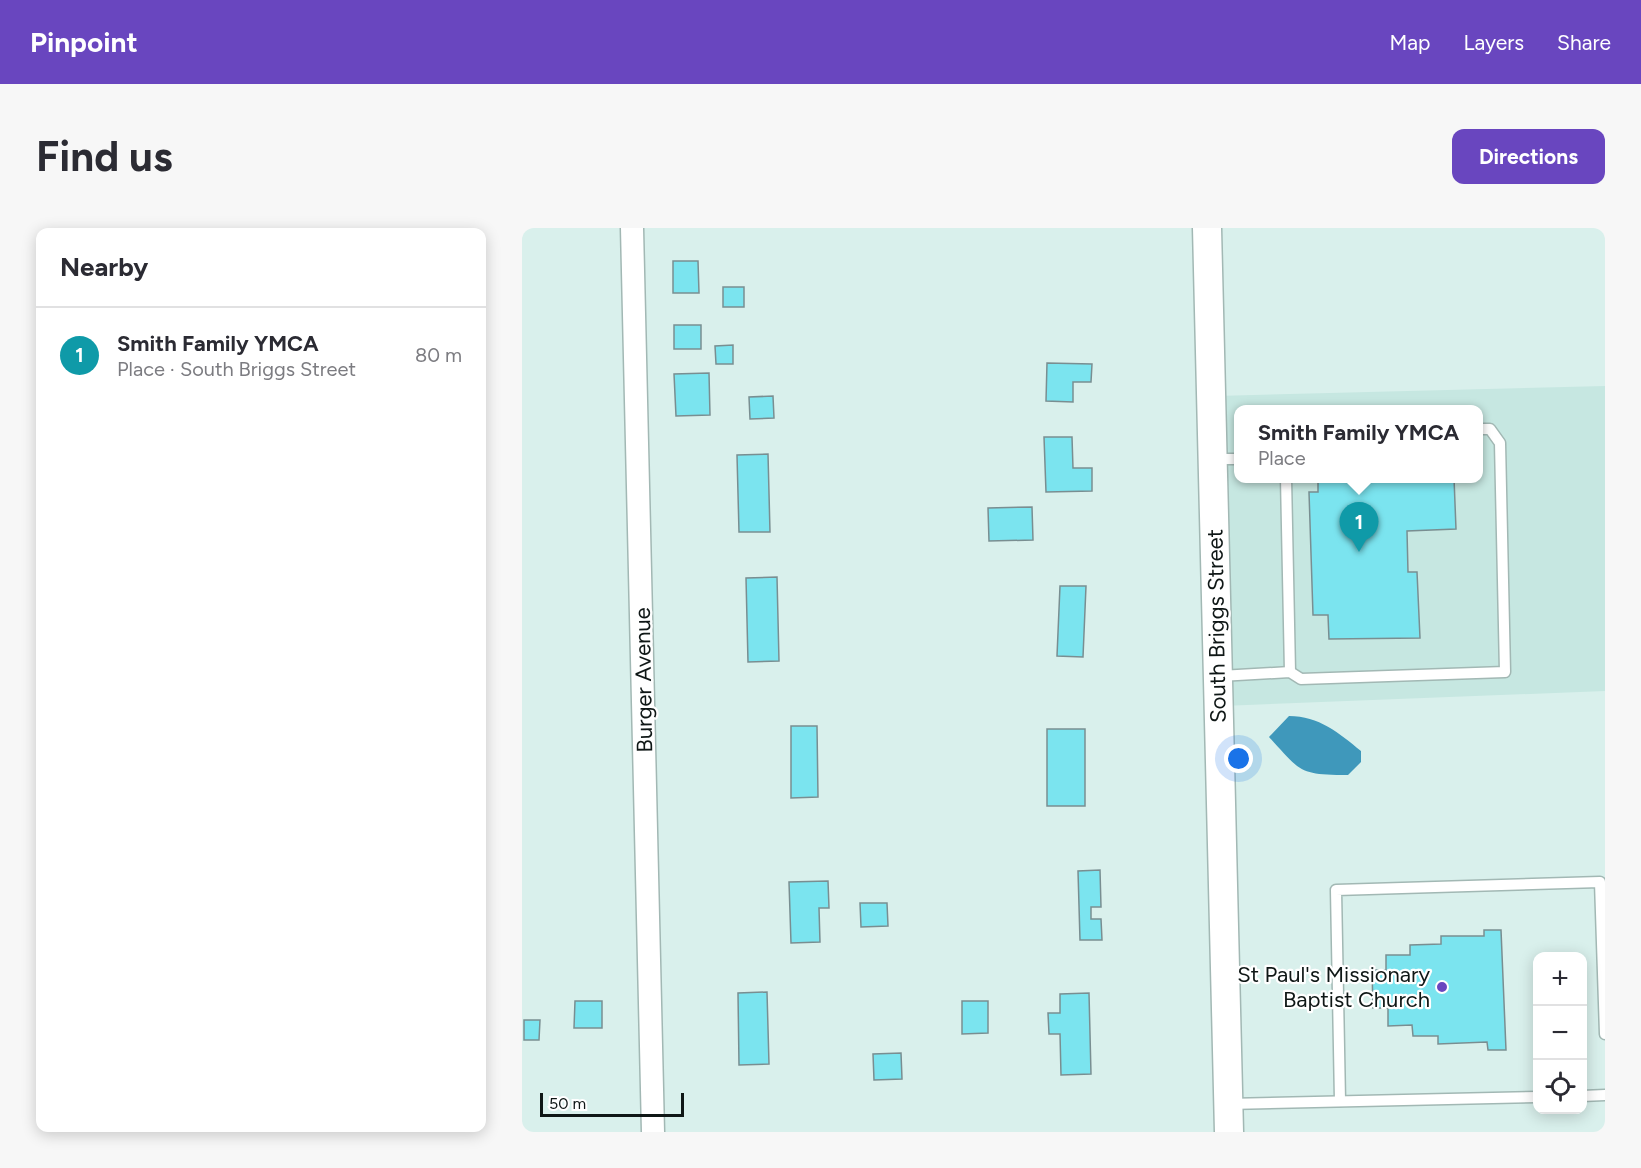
<!DOCTYPE html>
<html lang="en">
<head>
<meta charset="utf-8">
<style>
	:root { --surface:#fff; --page:#f7f7f7; --text:#2b2b33; --muted:#7c7c81; --line:#e1e1e2; --accent:#6946bf }
	body { margin:0; font-family:Figtree,sans-serif; background:var(--page); color:var(--text) }
	.controls { position:absolute; right:18px; bottom:18px; display:grid; overflow:hidden; border-radius:12px; box-shadow:0 3px 15px #0003 }
	.controls button { width:54px; height:54px; display:grid; place-items:center; padding:0; border:0; border-bottom:2px solid var(--line); background:var(--surface); color:var(--text); font:30px sans-serif }
	.scale { position:absolute; left:18px; bottom:15px; width:144px; box-sizing:border-box; padding-left:6px; border:3px solid #0f1716; border-top:0; font-size:16px; line-height:21px; white-space:nowrap; color:#0f1716; -webkit-text-stroke:4px #fff; paint-order:stroke }
	.you { position:absolute; left:717px; top:531px; width:21px; height:21px; margin:-15px; border:4px solid #fff; border-radius:50%; background:#1a73e8; box-shadow:0 0 0 9px #1a73e833 }
	.badge { display:grid; place-items:center; width:39px; height:39px; border-radius:50%; background:var(--accent); color:#fff; font-size:20px; font-weight:700 }
	.pin { position:absolute; translate:-50% -50px; filter:drop-shadow(0 2px 3px #0008) }
	.pin::after { content:''; position:absolute; top:32px; width:21px; height:18px; background:inherit; clip-path:polygon(0 0,100% 0,50% 100%) }
	.popup { position:absolute; left:712px; top:177px; width:249px; height:78px; box-sizing:border-box; display:grid; place-content:center; border-radius:12px; background:var(--surface); filter:drop-shadow(0 2px 4px #0005); font-size:20px; white-space:nowrap; color:var(--muted) }
	.popup b { font-size:22px; color:var(--text) }
	.popup::after { content:''; position:absolute; left:50%; top:100%; margin-left:-12px; border:12px solid transparent; border-top-color:var(--surface) }
	.list { margin:0; padding:0; list-style:none }
	h2 { display:flex; justify-content:space-between; align-items:center; height:78px; margin:0; padding:0 24px; font-size:26px }
	h2 small { font-size:20px; font-weight:400; color:var(--muted) }
	.list li { display:grid; grid-template-columns:39px 1fr auto; gap:18px; align-items:center; box-sizing:border-box; height:96px; padding:0 24px; border-top:2px solid var(--line) }
	.list b { display:block; font-size:22px; white-space:nowrap }
	.list p { margin:0; font-size:20px; white-space:nowrap; color:var(--muted) }
	.list em { font-size:20px; font-style:normal; color:var(--muted) }
	.icon { flex:none; width:33px; height:33px; fill:none; stroke:currentColor; stroke-width:2; stroke-linecap:round; stroke-linejoin:round }
	.map { position:relative; flex:none; width:1083px; height:904px; overflow:hidden; border-radius:12px }
	header { display:flex; align-items:center; gap:36px; box-sizing:border-box; height:84px; padding:0 30px; background:var(--accent); color:#fff }
	header strong { font-size:28px }
	nav { display:flex; gap:33px; margin-inline-start:auto; font-size:21px }
	.intro { display:flex; align-items:center; justify-content:space-between; box-sizing:border-box; height:144px; padding:0 36px }
	h1 { margin:0; font-size:42px }
	.button { padding:15px 27px; border-radius:12px; background:var(--accent); color:#fff; font-size:21px; font-weight:700 }
	main { display:flex; gap:36px; padding:0 36px }
	aside { flex:1; background:var(--surface); border-radius:12px; box-shadow:0 3px 15px #0003 }
	.map>svg:first-child { display:block }
</style>
</head>
<body>
<header>
<strong>Pinpoint</strong>
<nav><a>Map</a><a>Layers</a><a>Share</a></nav>
</header>
<div class="intro"><h1>Find us</h1><a class="button">Directions</a></div>
<main>
<aside>
<h2>Nearby<small></small></h2>
<ul class="list">
<li><span class="badge" style="background:#0f9aa8">1</span><div><b>Smith Family YMCA</b><p>Place · South Briggs Street</p></div><em>80 m</em></li>
</ul>
</aside>
<div class="map">
<svg width="1083" height="904" viewBox="0 0 1083 904">
	<rect width="100%" height="100%" fill="#d9f0ec"/>
	<path fill="#c6e7e1" fill-rule="evenodd" d="M1083,158V463L700,478L694,168ZM717,182H957V250H717Z"/>
	<path fill="#3f98bb" d="M767,488C797,488 817,505 839,523V534L826,547C777,547 779,544 747,509Z"/>
	<g fill="#7be4ef" stroke="#798e91" stroke-width="1.5">
		<path d="M151,33H176L177,65H151Z"/>
		<rect x="201" y="59" width="21" height="20"/>
		<rect x="152" y="97" width="27" height="24"/>
		<path d="M211,117V136H194L193,118Z"/>
		<path d="M525,135L570,136L569,154H551V174L524,173Z"/>
		<path d="M187,145L188,187L154,188L152,146Z"/>
		<path d="M251,168L252,190L228,191L227,169Z"/>
		<path d="M522,209H550L551,240H570V263L524,264Z"/>
		<path d="M246,226L248,304H217L215,227Z"/>
		<path d="M796,250H932L934,301L885,303L886,344H895L898,410L807,411L806,387H791L787,264H796Z"/>
		<path d="M510,279L511,312L467,313L466,280Z"/>
		<path d="M255,349L257,433L226,434L224,350Z"/>
		<path d="M538,358H564L561,429L535,428Z"/>
		<path d="M269,498H295L296,569L269,570Z"/>
		<rect x="525" y="501" width="38" height="77"/>
		<path d="M578,642L579,679H569V691H579L580,712H558L556,643Z"/>
		<path d="M306,653L307,680H297L298,714L269,715L267,654Z"/>
		<path d="M338,675H365L366,698L339,699Z"/>
		<path d="M962,702H979L984,822H966L965,814L916,816V808H891L890,797L866,798V780H851L850,742H864V727H888V717L919,716V708H962Z"/>
		<path d="M245,764L247,836L217,837L216,765Z"/>
		<path d="M567,765L569,846L539,847L538,806H527L526,785H538V766Z"/>
		<path d="M53,773H80V800H52Z"/>
		<path d="M440,773H466V805L440,806Z"/>
		<path d="M2,792H18L17,812H2Z"/>
		<path d="M379,825L380,851L352,852L351,826Z"/>
	</g>
	<g fill="none" stroke-linecap="round" stroke-linejoin="round">
		<g stroke="#a2b8b4" stroke-width="13">
			<g id="service">
				<path d="M691,231H717"/>
				<path d="M764,250L768,444"/>
				<path d="M698,448L768,444L779,451L983,444L978,215L968,201H957"/>
				<path d="M1060,868L1083,867"/>
				<path d="M818,873L814,662L1078,654L1083,806"/>
				<path d="M706,876L1016,869"/>
			</g>
		</g>
		<g stroke="#a2b8b4" stroke-width="25">
			<path id="minor" d="M110,0L131,904"/>
		</g>
		<g stroke="#a2b8b4" stroke-width="31">
			<path id="tertiary" d="M685,0L707,904"/>
		</g>
		<use href="#service" stroke="#fff" stroke-width="10"/>
		<use href="#minor" stroke="#fff" stroke-width="22"/>
		<use href="#tertiary" stroke="#fff" stroke-width="28"/>
	</g>
	<circle fill="#6946bf" stroke="#fff" stroke-width="2" cx="920" cy="759" r="6"/>
	<g text-anchor="middle" stroke-width="4.5" stroke-linejoin="round" paint-order="stroke">
		<g font-size="22" fill="#0f1716" stroke="#fff">
			<text transform="translate(694 398) rotate(-91)" y="8">South Briggs Street</text>
			<text transform="translate(121 452) rotate(-91)" y="8">Burger Avenue</text>
		</g>
		<g font-size="22" fill="#0f1716" stroke="#fff" text-anchor="end">
			<text x="908" y="754">St Paul's Missionary<tspan x="908" dy="25">Baptist Church</tspan></text>
		</g>
	</g>
</svg>
<div class="controls">
<button>+</button>
<button>−</button>
<button><svg class="icon" aria-label="locate" viewBox="0 0 24 24"><circle cx="12" cy="12" r="6"/><path d="M12 2v4M12 18v4M2 12h4M18 12h4"/></svg></button>
</div>
<div class="scale">50 m</div>
<div class="you"></div>
<div class="pin badge" style="left:837px;top:324px;background:#0f9aa8">1</div>
<div class="popup"><b>Smith Family YMCA</b>Place</div>
</div>
</main>
</body>
</html>
